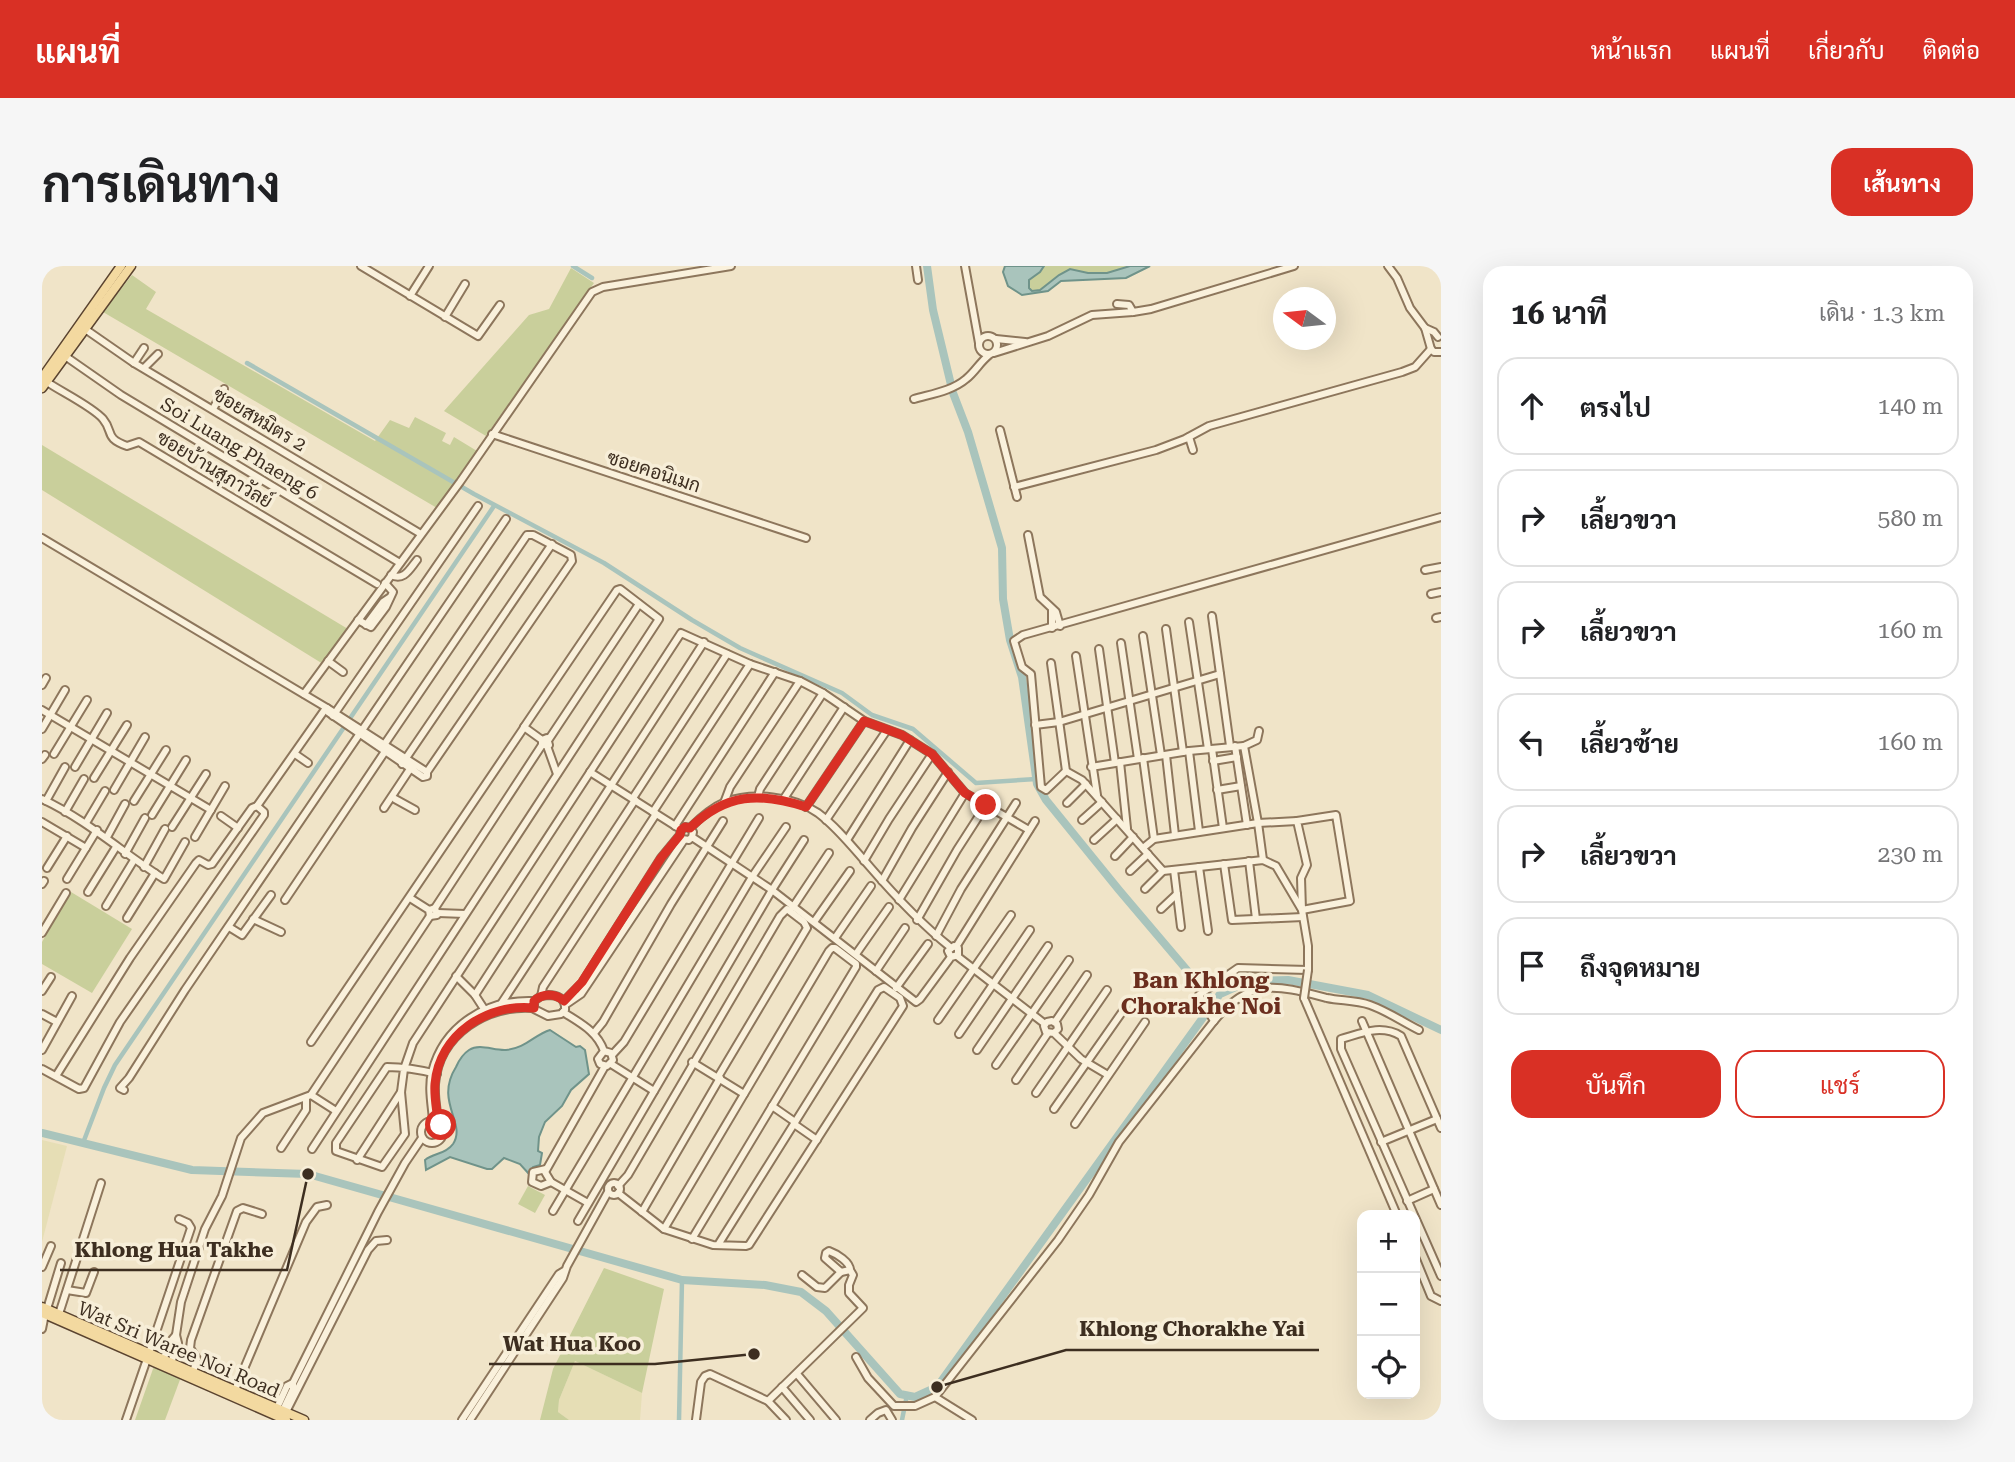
<!DOCTYPE html>
<html lang="th">
<head>
<meta charset="utf-8">
<style>
	:root { --surface:#fff; --page:#f6f6f6; --text:#202124; --muted:#757577; --line:#e0e0e0; --accent:#d93025 }
	body { margin:0; font-family:"Roboto Serif",Sarabun,serif; background:var(--page); color:var(--text) }
	.controls { position:absolute; right:21px; bottom:21px; display:grid; overflow:hidden; border-radius:14px; box-shadow:0 7px 28px #0002 }
	.controls button { width:63px; height:63px; display:grid; place-items:center; padding:0; border:0; border-bottom:2px solid var(--line); background:var(--surface); color:var(--text); font:35px sans-serif }
	.compass { position:absolute; left:1231px; top:21px; width:63px; height:63px; border-radius:50%; background:var(--surface); box-shadow:0 7px 28px #0002; rotate:285deg }
	.stop { position:absolute; width:21px; height:21px; margin:-16px; border:5px solid #d93025; border-radius:50%; background:#fff }
	.stop.end { background:#d93025; border-color:#fff; box-shadow:0 2px 7px #0008 }
	.list { margin:0; padding:0; list-style:none }
	h2 { display:flex; justify-content:space-between; align-items:center; height:91px; margin:0; padding:0 28px; font-size:30px }
	h2 small { font-size:23px; font-weight:400; color:var(--muted) }
	.list li { display:grid; grid-template-columns:46px 1fr auto; gap:21px; align-items:center; box-sizing:border-box; height:98px; margin:0 14px 14px; padding:0 14px; border:2px solid var(--line); border-radius:21px }
	.list b { display:block; font-size:26px; white-space:nowrap }
	.list em { font-size:23px; font-style:normal; color:var(--muted) }
	.actions { display:flex; gap:14px; padding:21px 28px }
	.actions a { flex:1; padding:16px 0; border:2px solid var(--accent); border-radius:21px; text-align:center; font-size:24px; color:var(--accent) }
	.actions .main { background:var(--accent); color:#fff }
	.icon { flex:none; width:38px; height:38px; fill:none; stroke:currentColor; stroke-width:2; stroke-linecap:round; stroke-linejoin:round }
	.map { position:relative; flex:none; width:1399px; height:1154px; overflow:hidden; border-radius:21px }
	header { display:flex; align-items:center; gap:42px; box-sizing:border-box; height:98px; padding:0 35px; background:var(--accent); color:#fff }
	header strong { font-size:33px }
	nav { display:flex; gap:38px; margin-inline-start:auto; font-size:24px }
	.intro { display:flex; align-items:center; justify-content:space-between; box-sizing:border-box; height:168px; padding:0 42px }
	h1 { margin:0; font-size:49px }
	.button { padding:18px 32px; border-radius:21px; background:var(--accent); color:#fff; font-size:24px; font-weight:700 }
	main { display:flex; gap:42px; padding:0 42px }
	aside { flex:1; background:var(--surface); border-radius:21px; box-shadow:0 7px 28px #0002 }
	.map>svg:first-child { display:block }
</style>
</head>
<body>
<header>
<strong>แผนที่</strong>
<nav><a>หน้าแรก</a><a>แผนที่</a><a>เกี่ยวกับ</a><a>ติดต่อ</a></nav>
</header>
<div class="intro"><h1>การเดินทาง</h1><a class="button">เส้นทาง</a></div>
<main>
<div class="map">
<svg width="1399" height="1154" viewBox="0 0 1399 1154">
	<rect width="100%" height="100%" fill="#f0e4c8"/>
	<g fill="#e6deb5">
		<path d="M0,874L25,880L0,976Z"/>
		<path d="M533,1095L600,1127L598,1154H527L516,1146L517,1134Z"/>
	</g>
	<g fill="#c9cf9b">
		<path d="M963,0H1108L1084,12L1019,15L1006,25L980,29L966,20L961,6Z"/>
		<path d="M529,2L552,17L444,170L402,145L487,49L507,43Z"/>
		<path d="M90,9L114,26L104,43L333,175L348,154L367,162L373,151L404,167L400,175L408,179L412,171L435,185L395,242L61,46Z"/>
		<path d="M0,179L306,363L281,398L0,224Z"/>
		<path d="M29,626L90,663L50,727L0,698V676Z"/>
		<path d="M486,920L503,929L493,947L476,938Z"/>
		<path d="M562,1002L622,1023L600,1127L533,1095L517,1134L516,1146L527,1154H498L511,1103Z"/>
		<path d="M112,1100L139,1111L123,1154H93Z"/>
	</g>
	<g fill="#a9c4bc" stroke="#6f938a" stroke-width="2">
		<path d="M963,0H1002L998,6L987,14V22L990,25L998,24L1017,9L1028,3L1046,7H1065L1088,0H1108L1084,12L1019,15L1006,25L980,29L966,20L961,6Z"/>
		<path d="M508,764L534,781L538,780L543,784L547,808L529,824L520,840L503,856L497,871L496,885L500,887L498,899L491,901L487,908L478,898L462,892L450,903H445L408,891L384,904L383,894C392,887 404,888 411,878C425,857 392,836 414,801C417,794 421,788 427,784C438,777 452,785 464,784C484,782 492,769 508,764Z"/>
	</g>
	<g fill="none" stroke-linecap="round" stroke-linejoin="round">
		<g stroke="#a9c4bc" stroke-width="4.5">
			<path d="M531,0L550,12"/>
			<path d="M205,97L432,228L562,297L650,354L698,382L800,427L830,449L871,463L934,517L994,513"/>
			<path d="M41,877L62,822L73,799L452,240"/>
			<path d="M637,1154L640,1014"/>
			<path d="M860,1154L865,1129"/>
		</g>
		<g stroke="#a9c4bc" stroke-width="8">
			<path d="M885,0L891,44L911,127L926,166L960,282L961,333L968,374L980,411L995,518L1004,534L1077,624L1172,736"/>
			<path d="M0,867L150,904L266,908L640,1014L723,1019L759,1026L784,1045L858,1128L873,1131L895,1121L1178,728L1207,715L1246,714L1326,729L1399,764"/>
		</g>
		<g stroke="#8d765c" stroke-width="10">
			<g id="minor">
				<path d="M319,0L436,70L458,39"/>
				<path d="M874,0L876,14"/>
				<path d="M923,0L937,77"/>
				<path d="M1346,0L1355,12L1368,42L1383,62L1392,66L1396,71"/>
				<path d="M368,30L387,0"/>
				<path d="M1075,38L1087,39L1091,46"/>
				<path d="M403,51L423,18"/>
				<path d="M1383,62L1389,83L1392,86H1399"/>
				<path d="M43,63L92,97L379,268"/>
				<circle cx="946" cy="79" r="9"/>
				<path d="M954,73L983,76"/>
				<path d="M952,87L1006,70L1050,49L1091,46L1109,43L1252,0"/>
				<path d="M23,90L79,129L358,297"/>
				<path d="M92,97L102,82"/>
				<path d="M102,102L116,88"/>
				<path d="M5,116C18,125 51,141 61,153C72,166 62,172 85,180L97,176L335,318"/>
				<path d="M872,133C889,128 910,125 924,113C933,106 938,96 947,89"/>
				<path d="M171,143L182,123"/>
				<path d="M958,164L975,231"/>
				<path d="M450,168L764,272"/>
				<path d="M1147,171L1151,184"/>
				<path d="M972,221L1114,184L1143,173L1167,160L1360,106L1373,101L1389,83"/>
				<path d="M986,269L998,331L1014,346L1018,360"/>
				<path d="M0,272L285,442"/>
				<path d="M1383,304L1399,301"/>
				<path d="M349,309C362,315 367,304 375,294"/>
				<path d="M1389,328L1399,326"/>
				<path d="M1010,344V362"/>
				<path d="M1170,350L1188,480"/>
				<path d="M1394,352L1399,351"/>
				<path d="M316,354L329,361L344,341L351,326L343,317"/>
				<path d="M1147,356L1166,483"/>
				<path d="M324,359L341,336L347,332"/>
				<path d="M1124,363L1141,486"/>
				<path d="M1101,370L1119,489"/>
				<path d="M1079,377L1096,493"/>
				<path d="M1057,383L1073,497"/>
				<path d="M1034,390L1055,529"/>
				<path d="M286,395L301,406"/>
				<path d="M1009,397L1024,505L1040,514L1121,605"/>
				<path d="M0,419L4,412"/>
				<path d="M262,428L418,216L550,26L561,21L689,0"/>
				<path d="M285,442L385,506V510L381,511L286,446Z"/>
				<path d="M0,444L169,544"/>
				<path d="M291,450L436,240"/>
				<path d="M993,459L1017,456L1178,408"/>
				<path d="M0,463L23,424"/>
				<path d="M1217,465L1215,474L1202,480L1216,557L1255,555"/>
				<path d="M507,473L597,338"/>
				<path d="M342,479L485,269H491L529,289L530,295L385,506"/>
				<path d="M505,480L515,508"/>
				<path d="M1193,480L1205,559"/>
				<path d="M1170,483L1181,562"/>
				<path d="M1147,485L1157,565"/>
				<path d="M12,488L45,434"/>
				<path d="M253,488L266,497"/>
				<path d="M1124,489L1133,569"/>
				<path d="M1101,492L1112,573"/>
				<path d="M0,493L3,489"/>
				<path d="M1171,495L1195,491"/>
				<path d="M1078,496L1085,562"/>
				<path d="M360,498L510,278"/>
				<path d="M33,501L65,447"/>
				<path d="M1049,501L1147,485L1202,480"/>
				<path d="M1024,505L1004,524L999,521L989,408L980,401L972,375L981,369L1399,251"/>
				<path d="M548,506L635,561"/>
				<path d="M52,512L85,459"/>
				<path d="M72,524L103,471"/>
				<path d="M1175,524L1199,520"/>
				<path d="M716,531L718,523L781,427"/>
				<path d="M591,532L685,388"/>
				<path d="M0,533C45,554 81,587 122,613L143,576"/>
				<path d="M353,533L373,544"/>
				<path d="M741,534L802,441"/>
				<path d="M4,535L23,501"/>
				<path d="M92,535L124,484"/>
				<path d="M682,537L688,521L758,415"/>
				<path d="M1025,537L1044,518"/>
				<path d="M764,541L822,455"/>
				<path d="M342,542L368,503"/>
				<path d="M23,546L42,513"/>
				<path d="M611,546L708,398"/>
				<path d="M110,549L144,494"/>
				<path d="M1294,549L1308,635L1260,644L1259,612L1265,599L1255,555Z"/>
				<path d="M179,550L196,562"/>
				<path d="M784,554L845,464"/>
				<path d="M1040,554L1060,536"/>
				<path d="M0,556L44,582"/>
				<path d="M44,557L63,525"/>
				<path d="M633,560L733,406"/>
				<path d="M130,561L164,508"/>
				<path d="M648,562C658,552 669,542 683,536C711,526 751,530 776,547C796,562 812,583 828,601C853,630 878,657 908,681"/>
				<path d="M65,571L83,538"/>
				<path d="M153,571L183,520"/>
				<path d="M650,571L647,574L640,573L638,569L639,564L643,561L648,562L651,566L650,571L730,624L874,736L878,733L909,691L916,689V682L912,680L906,685L909,691"/>
				<path d="M805,574L868,474"/>
				<path d="M1052,574L1075,553"/>
				<path d="M1101,582L1112,573L1216,557L1221,594"/>
				<path d="M83,588L103,552"/>
				<path d="M1073,590L1091,571"/>
				<path d="M822,595L847,553L890,488"/>
				<path d="M1207,595L1214,653"/>
				<path d="M1182,598L1190,654L1261,651"/>
				<path d="M102,601L123,563"/>
				<path d="M1157,601L1166,665"/>
				<path d="M5,602L25,570"/>
				<path d="M1132,604L1139,661"/>
				<path d="M1088,605L1106,588"/>
				<path d="M25,613L55,564"/>
				<path d="M840,615L870,562L906,506"/>
				<path d="M0,618L2,615"/>
				<path d="M46,626L74,581"/>
				<path d="M368,632L387,644L388,650L395,649L393,642L387,644"/>
				<path d="M243,634L344,484"/>
				<path d="M857,634L923,527"/>
				<path d="M64,640L92,594"/>
				<path d="M751,641L787,587"/>
				<path d="M393,642L500,479"/>
				<path d="M1119,643L1135,628"/>
				<path d="M396,647L423,648"/>
				<path d="M85,652L113,607"/>
				<path d="M211,653L239,666"/>
				<path d="M875,654L915,584L944,539"/>
				<path d="M772,656L808,605"/>
				<path d="M187,661L200,669L229,629"/>
				<path d="M0,667L24,627"/>
				<path d="M894,670L919,623L974,537"/>
				<path d="M793,672L829,620"/>
				<path d="M914,681L993,555"/>
				<path d="M814,688L847,641"/>
				<path d="M915,690L1003,758"/>
				<path d="M834,705L863,662"/>
				<path d="M414,710L433,729L444,746"/>
				<path d="M854,722L886,678"/>
				<path d="M0,725L9,711"/>
				<path d="M433,729L662,376"/>
				<path d="M506,729C515,729 524,732 523,744L519,748L506,750L492,743V735L499,730Z"/>
				<path d="M499,730L501,721L614,548"/>
				<path d="M1262,732L1355,949"/>
				<path d="M522,735L540,717L619,592L638,569"/>
				<path d="M459,738L593,534"/>
				<path d="M523,739L539,728L642,574"/>
				<path d="M521,746C538,757 555,765 562,785L569,787L571,794L565,800L558,798L556,793L562,785"/>
				<path d="M0,748L15,756"/>
				<path d="M896,754L969,649"/>
				<path d="M1172,755C1208,711 1235,719 1285,732C1299,735 1313,734 1328,739C1345,745 1361,756 1377,764"/>
				<path d="M1320,755L1399,939"/>
				<path d="M1013,756L1045,709"/>
				<path d="M552,767L561,756L629,638L681,555"/>
				<path d="M1012,767L1016,763L1015,758L1010,755L1005,756L1002,760L1004,766L1012,767L1039,793L1066,809"/>
				<path d="M917,768L988,664"/>
				<path d="M269,776L481,463L482,461L500,474L505,472L507,479H500V474"/>
				<path d="M0,784L30,730"/>
				<path d="M935,784L1006,680"/>
				<path d="M570,789L582,776L717,552"/>
				<path d="M650,796L702,828"/>
				<path d="M569,798L612,825"/>
				<path d="M954,799L1027,694"/>
				<path d="M0,803L37,823L42,822L78,756L222,549V546L215,540"/>
				<path d="M395,808C379,804 361,801 345,801L294,877V885L340,901L363,868L359,826L362,803L371,777L639,367L708,398L758,415L781,427L822,455L860,469L890,488L923,527L987,564"/>
				<path d="M14,810L88,692L154,597L157,594L166,599L170,598L210,542L215,540L284,442"/>
				<path d="M974,814L1006,767"/>
				<path d="M82,824L78,822L87,812L143,724L464,253"/>
				<path d="M994,827L1065,724"/>
				<path d="M269,829L294,845"/>
				<path d="M730,840L753,856"/>
				<path d="M1012,843L1083,742"/>
				<circle cx="390" cy="866" r="11"/>
				<path d="M391,855C390,839 386,822 390,806C402,759 445,733 492,735"/>
				<path d="M396,856C395,844 392,831 393,818C397,768 446,738 492,742"/>
				<path d="M752,858L775,874"/>
				<path d="M1033,858L1103,756"/>
				<path d="M1339,876L1395,853"/>
				<path d="M239,882L264,844V832"/>
				<path d="M270,883L617,353L578,323L575,324L482,461"/>
				<path d="M315,894L359,826"/>
				<path d="M504,903L491,906L490,916L499,920L509,916"/>
				<circle cx="572" cy="923" r="6"/>
				<path d="M576,920L586,909L738,650L745,643L762,656L765,662L676,811"/>
				<path d="M576,927L622,963L671,979L704,980L707,979L861,740L858,732L842,721L836,724L676,979"/>
				<path d="M1365,935L1392,923"/>
				<path d="M546,937L509,916L503,906L563,800"/>
				<path d="M511,945L710,611L744,561"/>
				<path d="M600,946L678,812"/>
				<path d="M1372,949L1299,783V773C1320,767 1339,758 1359,770L1399,862"/>
				<path d="M1373,951L1399,1010"/>
				<path d="M536,955L730,624L762,574"/>
				<path d="M622,963L787,685L790,682H793L814,698V701L650,973"/>
				<path d="M37,983L55,988"/>
				<path d="M1373,991L1389,1030L1399,1035"/>
				<path d="M0,1001L9,980"/>
				<path d="M799,1006L783,992L784,987L787,985C795,988 808,996 808,1004"/>
				<path d="M25,1024L44,1027L52,1006"/>
				<path d="M5,1043L19,997"/>
				<path d="M17,1048L59,917"/>
				<path d="M0,1063L3,1048"/>
				<path d="M107,1087L149,962L146,957L137,953"/>
				<path d="M814,1091L826,1112L852,1140H873L893,1131L1016,974L1047,929L1077,876L1172,755L1157,729L1196,702L1266,704V680L1260,644L1234,600L1221,594L1121,605L1103,623"/>
				<path d="M121,1094L129,1075L134,1069"/>
				<path d="M129,1097L136,1077L134,1069L139,1036L163,963L180,930L199,872L221,847L269,829L388,650"/>
				<path d="M151,1106L155,1093L148,1082L149,1074L195,945L201,942L220,948"/>
				<path d="M755,1108L794,1154"/>
				<path d="M740,1121L768,1154"/>
				<path d="M193,1124L264,956L275,941L285,939"/>
				<path d="M893,1131L930,1154"/>
				<path d="M726,1135L821,1042L807,1027V1019L811,1009L808,1004L799,1006L783,1022L775,1021L760,1009"/>
				<path d="M235,1142L245,1120L251,1117"/>
				<path d="M241,1144L251,1123V1117L336,946L363,897L380,872"/>
				<path d="M245,1144L326,984L334,975L345,974"/>
				<path d="M84,1154L105,1093"/>
				<path d="M420,1154L517,1008L522,1005"/>
				<path d="M428,1154L521,1012L525,1000L566,926"/>
				<path d="M654,1154L659,1116L663,1110L668,1108L726,1135L744,1154"/>
				<path d="M828,1154L836,1147L844,1144L850,1154"/>
			</g>
		</g>
		<g stroke="#5b4430" stroke-width="11">
			<g id="major">
				<path d="M0,112L79,0"/>
				<path d="M0,122L89,0"/>
				<path d="M0,1041L262,1154"/>
				<path d="M0,1047L244,1154"/>
			</g>
		</g>
		<use href="#minor" stroke="#faf1dc" stroke-width="6"/>
		<use href="#major" stroke="#f3d9a0" stroke-width="8"/>
		<g stroke="#8d765c" stroke-width="10" stroke-linecap="butt">
			<path id="minor-bridge" d="M1262,732L1266,704"/>
		</g>
		<use href="#minor-bridge" stroke="#faf1dc" stroke-width="6"/>
	</g>
	<g fill="none" stroke-linecap="round" stroke-linejoin="round">
		<path stroke="#d93025" stroke-width="9" d="M399,859L396,856C395,844 392,831 393,818C397,768 446,737 492,742V735C501,727 513,727 522,735L540,716L619,592L638,569L639,564L643,561L648,562C684,527 718,526 764,541L822,455L860,469L890,488L923,527L944,539"/>
	</g>
	<g text-anchor="middle" stroke-width="7" stroke-linejoin="round" paint-order="stroke">
		<g font-size="19" fill="#3d2e20" stroke="#f7eed8">
			<text transform="translate(218 153) rotate(31)" y="7">ซอยสหมิตร 2</text>
			<text transform="translate(198 182) rotate(31)" y="7">Soi Luang Phaeng 6</text>
			<text transform="translate(173 203) rotate(31)" y="7">ซอยบ้านสุภาวัลย์</text>
			<text transform="translate(612 205) rotate(18)" y="7">ซอยคอนิเมก</text>
			<text transform="translate(137 1083) rotate(23)" y="7">Wat Sri Waree Noi Road</text>
		</g>
		<g font-size="23" font-weight="bold" fill="#6b2e1e" stroke="#f7eed8">
			<text x="1159" y="722">Ban Khlong<tspan x="1159" dy="26">Chorakhe Noi</tspan></text>
		</g>
	</g>
	<path fill="none" stroke="#3d2e20" stroke-width="2.5" d="M266 908L245 1004H18M895 1121L1024 1084H1277M712 1088L613 1098H447"/>
	<g fill="#3d2e20" stroke="#f7eed8" stroke-width="2.5">
		<circle cx="266" cy="908" r="7"/>
		<circle cx="895" cy="1121" r="7"/>
		<circle cx="712" cy="1088" r="7"/>
	</g>
	<g font-size="21" text-anchor="middle" font-weight="bold" fill="#3d2e20" stroke="#f7eed8" stroke-width="7" stroke-linejoin="round" paint-order="stroke">
		<text x="132" y="991">Khlong Hua Takhe</text>
		<text x="1150" y="1070">Khlong Chorakhe Yai</text>
		<text x="530" y="1085">Wat Hua Koo</text>
	</g>
</svg>
<div class="controls">
<button>+</button>
<button>−</button>
<button><svg class="icon" aria-label="locate" viewBox="0 0 24 24"><circle cx="12" cy="12" r="6"/><path d="M12 2v4M12 18v4M2 12h4M18 12h4"/></svg></button>
</div>
<svg class="compass" viewBox="-18 -18 36 36"><path d="M0-13l5 13h-10z" fill="#e53935"/><path d="M0 13l5-13h-10z" fill="#757577"/></svg>
<div class="stop" style="left:399px;top:859px"></div>
<div class="stop end" style="left:944px;top:539px"></div>
</div>
<aside>
<h2>16 นาที<small>เดิน · 1.3 km</small></h2>
<ul class="list">
<li><svg class="icon" aria-label="ahead" viewBox="0 0 24 24"><path d="M12 20V5M6 11l6-6 6 6"/></svg><div><b>ตรงไป</b></div><em>140 m</em></li>
<li><svg class="icon" aria-label="right" viewBox="0 0 24 24"><path d="M7 20v-9h11M14 6l5 5-5 5"/></svg><div><b>เลี้ยวขวา</b></div><em>580 m</em></li>
<li><svg class="icon" aria-label="right" viewBox="0 0 24 24"><path d="M7 20v-9h11M14 6l5 5-5 5"/></svg><div><b>เลี้ยวขวา</b></div><em>160 m</em></li>
<li><svg class="icon" aria-label="left" viewBox="0 0 24 24"><path d="M17 20v-9H6M10 6l-5 5 5 5"/></svg><div><b>เลี้ยวซ้าย</b></div><em>160 m</em></li>
<li><svg class="icon" aria-label="right" viewBox="0 0 24 24"><path d="M7 20v-9h11M14 6l5 5-5 5"/></svg><div><b>เลี้ยวขวา</b></div><em>230 m</em></li>
<li><svg class="icon" aria-label="arrive" viewBox="0 0 24 24"><path d="M6 21V4h12l-3 4 3 4H6"/></svg><div><b>ถึงจุดหมาย</b></div></li>
</ul>
<div class="actions"><a class="main">บันทึก</a><a>แชร์</a></div>
</aside>
</main>
</body>
</html>
